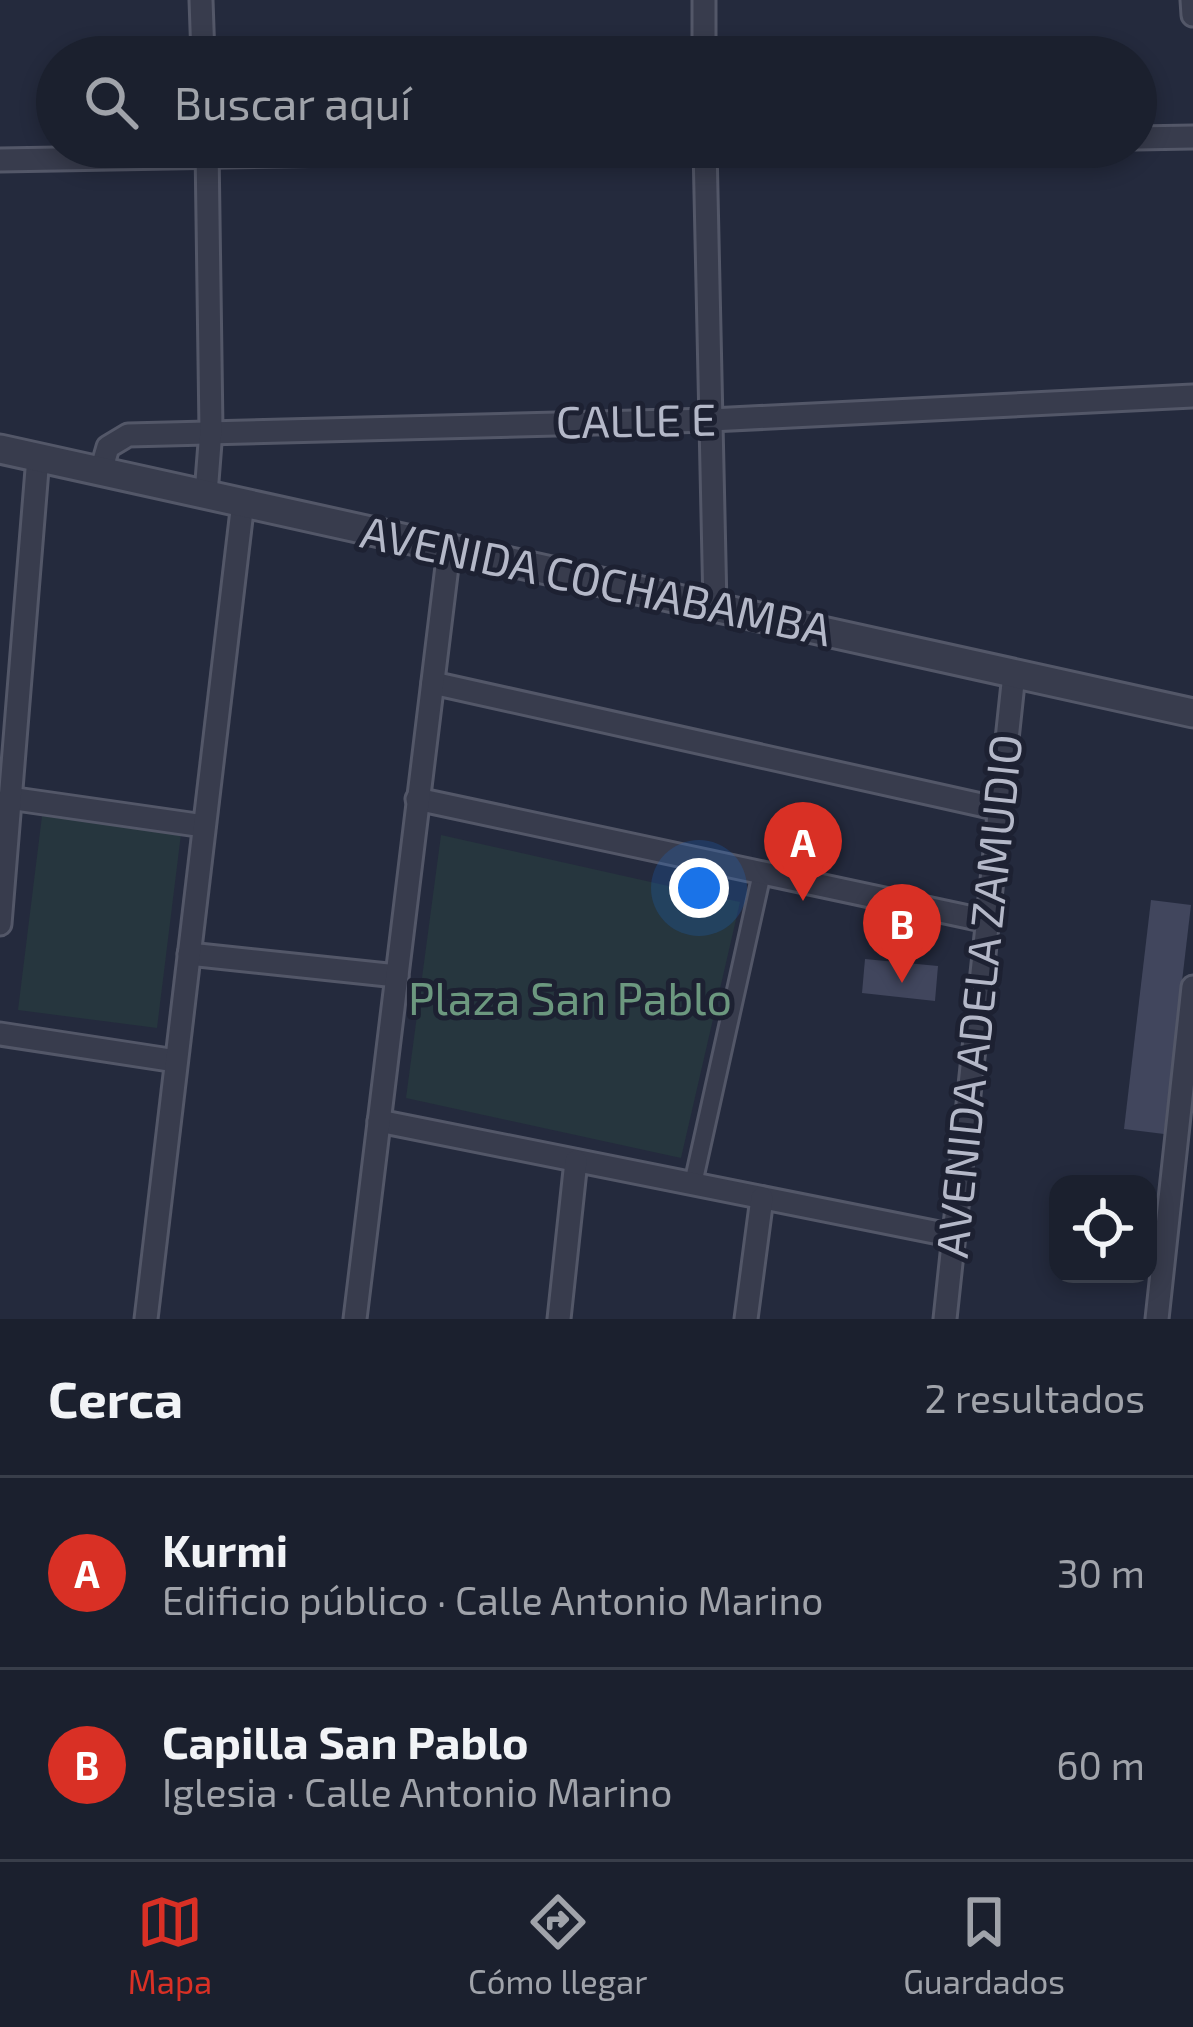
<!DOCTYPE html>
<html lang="es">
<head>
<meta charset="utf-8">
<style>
	:root { --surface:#1b202e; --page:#242836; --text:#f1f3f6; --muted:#a0a3aa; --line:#393e4a; --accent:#d93025 }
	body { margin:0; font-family:"Exo 2",sans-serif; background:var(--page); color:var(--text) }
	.controls { position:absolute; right:36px; bottom:36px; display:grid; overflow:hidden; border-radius:24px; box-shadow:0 6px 18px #0003 }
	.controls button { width:108px; height:108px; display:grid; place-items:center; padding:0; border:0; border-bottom:3px solid var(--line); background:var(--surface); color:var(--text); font:60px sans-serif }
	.you { position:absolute; left:699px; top:888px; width:42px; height:42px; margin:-30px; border:9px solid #fff; border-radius:50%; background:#1a73e8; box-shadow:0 0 0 18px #1a73e833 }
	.badge { display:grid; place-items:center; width:78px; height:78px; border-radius:50%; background:var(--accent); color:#fff; font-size:39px; font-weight:700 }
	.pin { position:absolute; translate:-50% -99px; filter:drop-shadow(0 3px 6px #0008) }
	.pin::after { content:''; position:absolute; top:63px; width:42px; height:36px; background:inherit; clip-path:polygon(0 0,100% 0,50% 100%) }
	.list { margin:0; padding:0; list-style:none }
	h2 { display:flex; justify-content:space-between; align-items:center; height:156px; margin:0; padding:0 48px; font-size:51px }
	h2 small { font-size:39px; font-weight:400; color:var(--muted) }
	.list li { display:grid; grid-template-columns:78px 1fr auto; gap:36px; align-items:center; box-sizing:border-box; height:192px; padding:0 48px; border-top:3px solid var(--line) }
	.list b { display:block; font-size:45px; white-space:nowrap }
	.list p { margin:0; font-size:39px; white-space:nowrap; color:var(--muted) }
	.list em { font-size:39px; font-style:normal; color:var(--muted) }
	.icon { flex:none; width:66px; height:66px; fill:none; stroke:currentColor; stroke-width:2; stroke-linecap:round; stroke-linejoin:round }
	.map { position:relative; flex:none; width:1193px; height:1319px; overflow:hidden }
	.search { position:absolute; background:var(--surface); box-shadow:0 6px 18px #0003; left:36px; right:36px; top:36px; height:132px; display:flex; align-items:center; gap:30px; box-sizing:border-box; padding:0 42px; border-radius:66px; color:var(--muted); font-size:45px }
	.sheet { height:540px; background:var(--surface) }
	nav { display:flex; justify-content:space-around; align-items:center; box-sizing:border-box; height:168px; border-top:3px solid var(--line); background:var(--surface); font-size:33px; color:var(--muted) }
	nav a { display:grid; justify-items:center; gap:6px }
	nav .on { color:var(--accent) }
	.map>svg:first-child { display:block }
</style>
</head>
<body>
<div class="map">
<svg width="1193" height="1319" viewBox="0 0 1193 1319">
	<rect width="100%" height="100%" fill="#242a3d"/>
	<g fill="#26363e">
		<path d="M42,816L181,834L157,1028L18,1010Z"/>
		<path d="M441,835L740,902L681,1158L406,1098Z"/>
	</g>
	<g fill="#41465d">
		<path d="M1151,900L1191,905L1164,1134L1124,1129Z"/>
		<path d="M865,959L938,966L935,1001L862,993Z"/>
	</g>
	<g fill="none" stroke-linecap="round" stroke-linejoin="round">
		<g stroke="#535768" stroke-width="22">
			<path id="pedestrian" d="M693,1184L762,873"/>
		</g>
		<g stroke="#535768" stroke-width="27">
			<g id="minor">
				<path d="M201,0L203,57"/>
				<path d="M704,0V57"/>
				<path d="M1192,0L1193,15"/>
				<path d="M1136,138L1193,137"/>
				<path d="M705,147L715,607"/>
				<path d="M0,160L746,147"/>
				<path d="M101,471L108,447L128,435L711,420L1193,396"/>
				<path d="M206,494L211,430L207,147"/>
				<path d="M433,683L999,809"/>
				<path d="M9,798L204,826"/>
				<path d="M417,799L987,921"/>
				<path d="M0,924L38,457"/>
				<path d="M189,954L397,976"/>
				<path d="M0,1034L176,1061"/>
				<path d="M379,1121L954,1236"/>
				<path d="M146,1319L243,502"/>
				<path d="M355,1319L449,550"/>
				<path d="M559,1319L576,1161"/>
				<path d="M746,1319L762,1198"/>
				<path d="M945,1319L1014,674"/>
				<path d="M1157,1319L1193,987"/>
			</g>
		</g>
		<g stroke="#535768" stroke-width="33">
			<path id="tertiary" d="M0,449L1193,713"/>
		</g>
		<use href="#pedestrian" stroke="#383c4d" stroke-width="16"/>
		<use href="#minor" stroke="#383c4d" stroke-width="21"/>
		<use href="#tertiary" stroke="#383c4d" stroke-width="27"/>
	</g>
	<g text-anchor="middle" stroke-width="10" stroke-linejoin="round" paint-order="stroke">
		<g font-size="45" fill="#b4b8c8" stroke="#1d2132">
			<text transform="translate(636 421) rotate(-1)" y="16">CALLE E</text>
			<text transform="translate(596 581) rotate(12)" y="16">AVENIDA COCHABAMBA</text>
			<text transform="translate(979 996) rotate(-84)" y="16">AVENIDA ADELA ZAMUDIO</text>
		</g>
		<g font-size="45" fill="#6c987f" stroke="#1d2132">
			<text x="570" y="1015">Plaza San Pablo</text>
		</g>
	</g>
</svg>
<div class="controls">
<button><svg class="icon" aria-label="locate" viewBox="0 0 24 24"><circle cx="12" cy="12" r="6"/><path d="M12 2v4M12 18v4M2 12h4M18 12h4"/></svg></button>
</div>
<div class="you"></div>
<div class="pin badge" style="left:803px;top:901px">A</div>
<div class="pin badge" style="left:902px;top:983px">B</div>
<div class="search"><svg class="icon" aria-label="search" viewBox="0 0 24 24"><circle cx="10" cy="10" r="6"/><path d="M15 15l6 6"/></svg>Buscar aquí</div>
</div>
<section class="sheet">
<h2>Cerca<small>2 resultados</small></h2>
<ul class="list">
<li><span class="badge">A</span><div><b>Kurmi</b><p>Edificio público · Calle Antonio Marino</p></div><em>30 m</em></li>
<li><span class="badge">B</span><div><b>Capilla San Pablo</b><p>Iglesia · Calle Antonio Marino</p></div><em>60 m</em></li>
</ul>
</section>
<nav>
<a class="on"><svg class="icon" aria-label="map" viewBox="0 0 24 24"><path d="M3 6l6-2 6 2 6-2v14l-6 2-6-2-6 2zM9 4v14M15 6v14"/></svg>Mapa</a>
<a><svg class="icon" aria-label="directions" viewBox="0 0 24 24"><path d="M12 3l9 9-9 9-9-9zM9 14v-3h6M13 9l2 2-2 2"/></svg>Cómo llegar</a>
<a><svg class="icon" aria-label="saved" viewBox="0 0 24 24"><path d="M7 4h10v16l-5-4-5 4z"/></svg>Guardados</a>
</nav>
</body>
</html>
